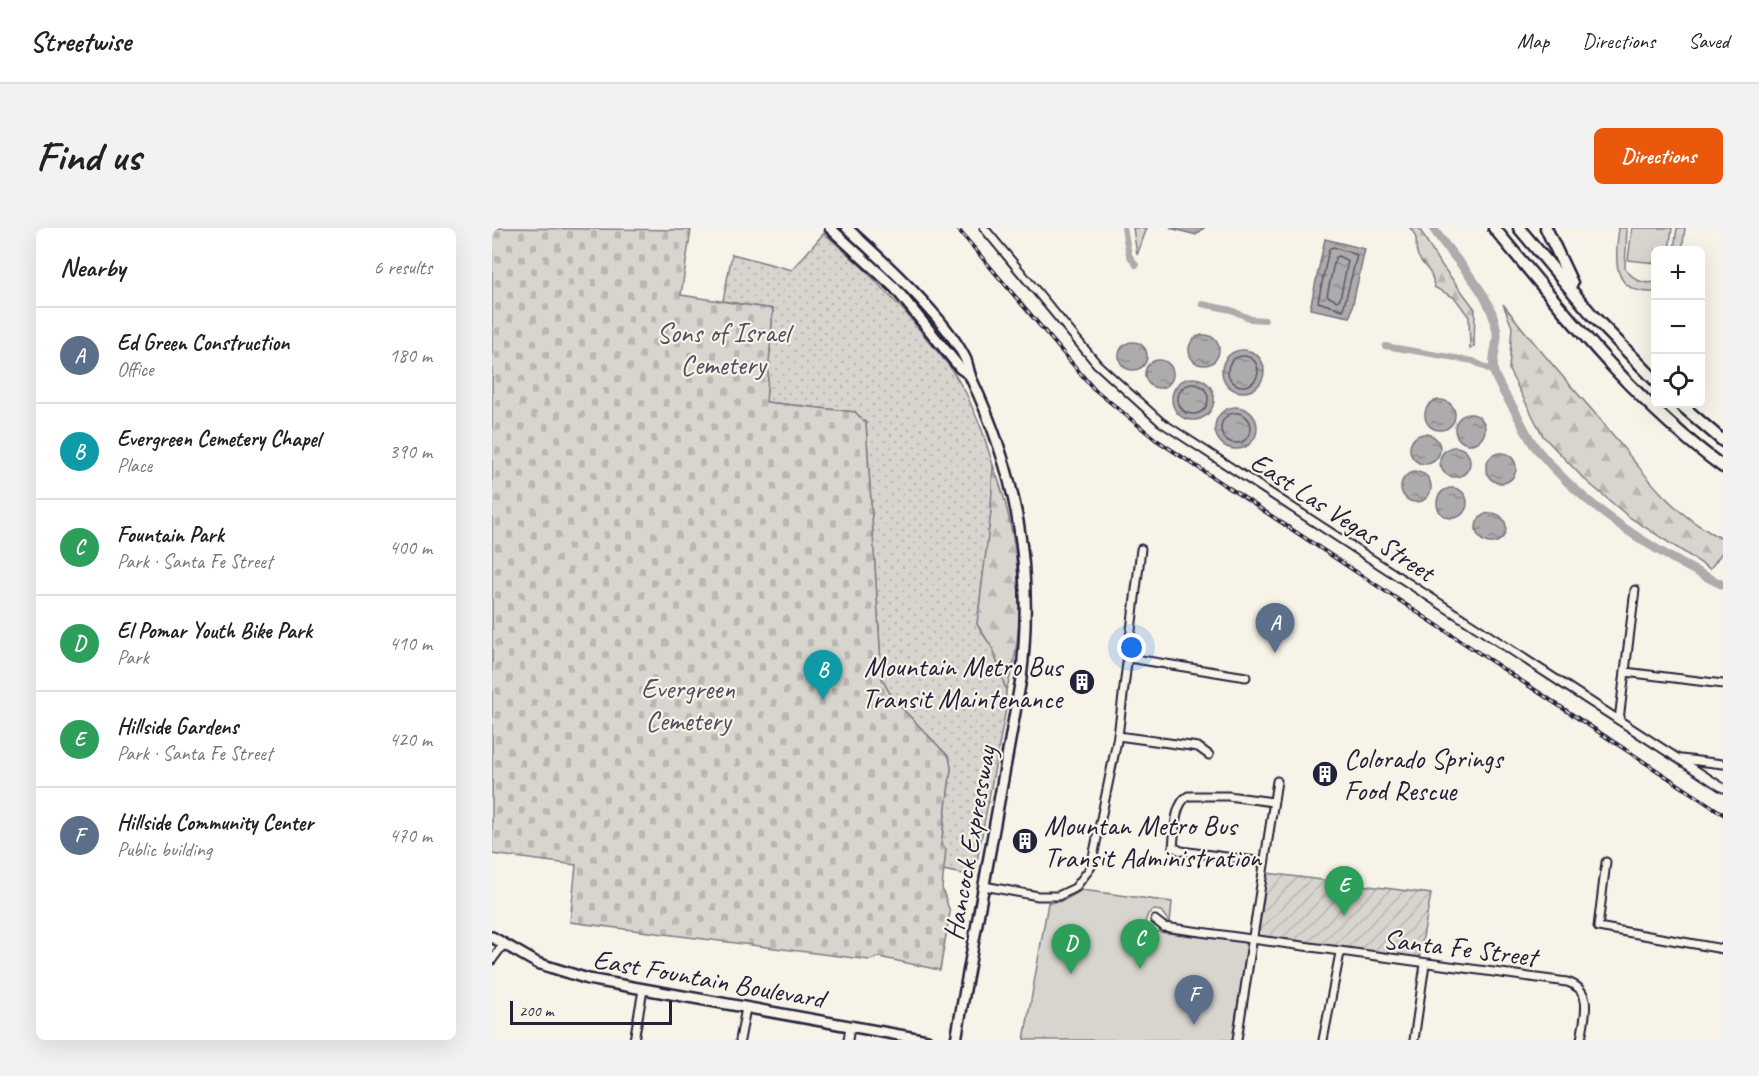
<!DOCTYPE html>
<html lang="en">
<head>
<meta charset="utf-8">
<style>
	:root { --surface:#fff; --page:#f2f2f2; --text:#222; --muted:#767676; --line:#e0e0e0; --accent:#ea580c }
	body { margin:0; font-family:Caveat,sans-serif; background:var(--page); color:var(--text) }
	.controls { position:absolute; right:18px; top:18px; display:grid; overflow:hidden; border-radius:9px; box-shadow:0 6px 24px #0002 }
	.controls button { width:54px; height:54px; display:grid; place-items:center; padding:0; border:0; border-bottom:2px solid var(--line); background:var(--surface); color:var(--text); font:30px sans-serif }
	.scale { position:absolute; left:18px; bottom:15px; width:162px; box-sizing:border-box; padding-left:6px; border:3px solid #22223b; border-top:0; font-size:16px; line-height:21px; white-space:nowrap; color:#22223b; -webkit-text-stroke:4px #f7f3e8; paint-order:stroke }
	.you { position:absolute; left:640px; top:420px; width:21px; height:21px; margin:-15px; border:4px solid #fff; border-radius:50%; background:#1a73e8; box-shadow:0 0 0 9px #1a73e833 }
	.badge { display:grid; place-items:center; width:39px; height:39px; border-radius:50%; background:var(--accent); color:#fff; font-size:20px; font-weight:700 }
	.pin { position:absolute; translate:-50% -50px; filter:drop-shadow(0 2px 3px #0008) }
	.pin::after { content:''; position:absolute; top:32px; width:21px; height:18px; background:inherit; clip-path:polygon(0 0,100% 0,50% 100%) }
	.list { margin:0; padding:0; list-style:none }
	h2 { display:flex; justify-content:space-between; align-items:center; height:78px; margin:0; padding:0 24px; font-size:26px }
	h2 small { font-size:20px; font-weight:400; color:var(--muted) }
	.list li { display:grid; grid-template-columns:39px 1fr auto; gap:18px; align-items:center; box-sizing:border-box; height:96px; padding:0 24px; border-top:2px solid var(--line) }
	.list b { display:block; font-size:22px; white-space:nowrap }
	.list p { margin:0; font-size:20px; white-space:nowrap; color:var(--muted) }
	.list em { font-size:20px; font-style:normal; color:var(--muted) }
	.icon { flex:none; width:33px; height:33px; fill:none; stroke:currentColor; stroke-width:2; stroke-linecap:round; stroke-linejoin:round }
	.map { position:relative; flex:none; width:1231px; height:812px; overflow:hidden; border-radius:9px }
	header { display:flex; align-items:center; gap:36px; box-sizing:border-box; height:84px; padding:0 30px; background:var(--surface); border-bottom:2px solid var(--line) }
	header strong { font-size:28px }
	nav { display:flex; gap:33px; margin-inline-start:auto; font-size:21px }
	.intro { display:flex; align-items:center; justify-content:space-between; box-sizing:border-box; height:144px; padding:0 36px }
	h1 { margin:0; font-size:42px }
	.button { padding:15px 27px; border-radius:9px; background:var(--accent); color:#fff; font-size:21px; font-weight:700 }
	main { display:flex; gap:36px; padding:0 36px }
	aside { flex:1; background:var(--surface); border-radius:9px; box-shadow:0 6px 24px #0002 }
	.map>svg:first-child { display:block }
</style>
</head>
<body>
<header>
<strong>Streetwise</strong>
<nav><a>Map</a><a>Directions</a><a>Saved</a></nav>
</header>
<div class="intro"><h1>Find us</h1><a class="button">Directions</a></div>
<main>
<aside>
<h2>Nearby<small>6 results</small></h2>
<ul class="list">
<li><span class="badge" style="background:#5c6f8a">A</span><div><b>Ed Green Construction</b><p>Office</p></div><em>180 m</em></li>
<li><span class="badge" style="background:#0f9aa8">B</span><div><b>Evergreen Cemetery Chapel</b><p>Place</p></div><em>390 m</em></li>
<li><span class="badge" style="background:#2e9e5b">C</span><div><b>Fountain Park</b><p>Park · Santa Fe Street</p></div><em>400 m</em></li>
<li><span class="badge" style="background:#2e9e5b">D</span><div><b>El Pomar Youth Bike Park</b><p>Park</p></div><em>410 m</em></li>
<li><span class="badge" style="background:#2e9e5b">E</span><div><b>Hillside Gardens</b><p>Park · Santa Fe Street</p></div><em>420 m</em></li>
<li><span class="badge" style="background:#5c6f8a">F</span><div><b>Hillside Community Center</b><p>Public building</p></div><em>470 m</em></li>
</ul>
</aside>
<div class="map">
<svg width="1231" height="812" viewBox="0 0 1231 812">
	<defs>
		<pattern id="grass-dots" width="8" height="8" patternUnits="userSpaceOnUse" patternTransform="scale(1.5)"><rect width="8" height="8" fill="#d8d5cf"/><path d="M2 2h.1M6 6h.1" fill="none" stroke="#b9b7b3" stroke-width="1.8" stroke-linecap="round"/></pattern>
		<pattern id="forest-firs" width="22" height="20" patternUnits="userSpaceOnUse" patternTransform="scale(1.5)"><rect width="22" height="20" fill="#d8d5cf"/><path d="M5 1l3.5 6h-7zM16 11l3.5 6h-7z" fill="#b9b7b3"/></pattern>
		<pattern id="cemetery-stones" width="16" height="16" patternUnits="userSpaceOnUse" patternTransform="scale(1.5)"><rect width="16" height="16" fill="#d8d5cf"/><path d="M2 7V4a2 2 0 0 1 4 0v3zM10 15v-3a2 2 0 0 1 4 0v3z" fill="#b9b7b3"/></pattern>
		<pattern id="garden-furrows" width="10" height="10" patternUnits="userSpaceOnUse" patternTransform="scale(1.5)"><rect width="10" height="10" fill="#d8d5cf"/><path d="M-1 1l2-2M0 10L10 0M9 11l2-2" fill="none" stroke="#b9b7b3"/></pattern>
		<pattern id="water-ripples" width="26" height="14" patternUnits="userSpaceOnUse" patternTransform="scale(1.5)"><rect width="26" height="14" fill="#aeabad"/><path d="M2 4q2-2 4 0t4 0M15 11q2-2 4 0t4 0" fill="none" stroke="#8d8b8e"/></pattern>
	</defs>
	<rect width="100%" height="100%" fill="#f7f3e8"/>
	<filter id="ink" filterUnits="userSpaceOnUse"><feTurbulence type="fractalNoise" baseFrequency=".0167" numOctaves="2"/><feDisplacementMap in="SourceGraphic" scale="12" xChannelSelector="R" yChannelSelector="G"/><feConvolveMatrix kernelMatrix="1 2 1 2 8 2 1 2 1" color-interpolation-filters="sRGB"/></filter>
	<g filter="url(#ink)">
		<path fill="url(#grass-dots)" stroke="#7d7c85" stroke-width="1.5" d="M332,5L372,41L413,84L458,139L474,165L490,202L501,237L499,284L485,396L501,421L514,462V481L482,648L451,642L449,618L459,540L457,529L401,471L390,451L374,195L363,184L274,174L281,81L231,73L240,26L300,42Z"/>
		<g fill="url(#forest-firs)" stroke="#7d7c85" stroke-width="1.5">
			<path d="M641,0H655L645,27Z"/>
			<path d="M918,0H927L945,31L983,81L982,118L978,121L977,89L963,70L942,59C941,41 932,41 926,28C921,17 929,12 918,0Z"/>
			<path d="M1011,76C1042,116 1074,153 1108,191C1145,235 1177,287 1231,311V323L1218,341L1137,289L1092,251L1051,208L1017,142L1020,99Z"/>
			<path d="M501,237C526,302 538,395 514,462L501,421L485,396L499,284Z"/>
		</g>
		<path fill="url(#cemetery-stones)" stroke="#7d7c85" stroke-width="1.5" d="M0,0L199,2L189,67L281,81L274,174L363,184L374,195L390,451L401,471L457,529L459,540L449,617L454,621L450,660L458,684L448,742L387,729L378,732L78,694L84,637L0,626Z"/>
		<g fill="#d8d5cf" stroke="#7d7c85" stroke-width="1.5">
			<path d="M1127,0H1135L1133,40C1141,51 1149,57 1163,54V64C1119,66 1123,32 1127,0Z"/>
			<path d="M1140,0H1180L1177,22H1164L1163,35L1136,32Z"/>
			<path d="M1185,0H1193L1190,22H1182Z"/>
			<path d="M590,662L680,674L678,695L669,683L662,682L656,686L653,694L659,703L752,714L755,720L740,812H532L556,675L571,673Z"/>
		</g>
		<path fill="url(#garden-furrows)" stroke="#7d7c85" stroke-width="1.5" d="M775,645L939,666L927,731L766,710Z"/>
		<g fill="url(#water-ripples)" stroke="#76747f" stroke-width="1.5">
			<path d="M678,0H712L704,7Z"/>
			<path d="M833,11L873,21L858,89L818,81Z"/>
			<circle cx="712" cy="122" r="15"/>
			<circle cx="641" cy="128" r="14"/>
			<circle cx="751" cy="143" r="21"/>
			<circle cx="667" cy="146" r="14"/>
			<circle cx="701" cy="171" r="21"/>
			<circle cx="948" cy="187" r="15"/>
			<circle cx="744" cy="200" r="21"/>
			<circle cx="978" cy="201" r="15"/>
			<circle cx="933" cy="221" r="15"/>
			<circle cx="963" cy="234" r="15"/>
			<circle cx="1009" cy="240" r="15"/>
			<circle cx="924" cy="259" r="15"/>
			<circle cx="960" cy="275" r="15"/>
			<circle cx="999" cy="300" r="15"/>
		</g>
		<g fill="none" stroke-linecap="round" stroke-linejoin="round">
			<g stroke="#5a5969" stroke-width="1.5">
				<path d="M841,19L865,27L851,82L826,74L837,21Z"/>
				<path d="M846,28L856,33L848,71L845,73L835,68L843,30Z"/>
				<circle cx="751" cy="143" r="15"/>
				<circle cx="701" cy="171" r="15"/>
				<circle cx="744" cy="200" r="15"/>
			</g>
			<g stroke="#aeabad" stroke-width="6">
				<path d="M632,0L637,27L644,37"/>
				<path d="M710,76L739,82L759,91L773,92"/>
				<path d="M893,118L981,133L1002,144"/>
			</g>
			<path stroke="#aeabad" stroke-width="9" d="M941,0C963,34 999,62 1005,104C1006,117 999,131 1002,144C1006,157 1015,170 1022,181C1029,193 1035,209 1044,220C1092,280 1163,324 1231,357"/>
			<g stroke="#22223b" stroke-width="11">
				<g id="minor">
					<path d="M492,0L605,136L669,194L1231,560"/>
					<path d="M637,430L754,449"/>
					<path d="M1133,444L1231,456"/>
					<path d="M1127,492L1143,362"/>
					<path d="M626,508L706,519L717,527"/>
					<path d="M1189,531L1231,536"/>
					<path d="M772,634L689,623L681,619C683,604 682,576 696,568H736L781,574"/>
					<path d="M1114,634L1106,699L1231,721"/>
					<path d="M492,658L546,668H566L583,660L599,639L626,508L649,321"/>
					<path d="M663,692L672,699L1075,754C1103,762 1092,790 1089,812"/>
					<path d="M0,732L11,717"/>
					<path d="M142,812L151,762"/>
					<path d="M248,812L254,780"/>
					<path d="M356,812L358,799"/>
					<path d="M745,812L785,553"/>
					<path d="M831,812L848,725"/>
					<path d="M922,812L933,736"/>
				</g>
			</g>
			<g stroke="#22223b" stroke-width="14">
				<g id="major">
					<path d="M338,0L403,60L468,140L478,147"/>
					<path d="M355,0C390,32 454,90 474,132C476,138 477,144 479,150C526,249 542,341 529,451L464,812"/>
					<path d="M0,709L45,735L96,751L435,812"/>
				</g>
			</g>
			<g stroke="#22223b" stroke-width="15">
				<g id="highway">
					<path d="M1002,0C1073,85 1141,173 1231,239"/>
					<path d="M1027,0L1101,88L1164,153"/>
					<path d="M1054,0L1080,55"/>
					<path d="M1188,176L1231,213"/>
				</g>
			</g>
			<use href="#minor" stroke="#f7f3e8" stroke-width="7"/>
			<use href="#major" stroke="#f7f3e8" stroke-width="9"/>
			<use href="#highway" stroke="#f7f3e8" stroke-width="10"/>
			<g stroke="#22223b" stroke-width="4">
				<path id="rail" d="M465,0L601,160L663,211L1231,586"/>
			</g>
			<use href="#rail" stroke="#f7f3e8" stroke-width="1.5" stroke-dasharray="4.5" stroke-linecap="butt"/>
		</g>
	</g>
	<defs>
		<g id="building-disc" transform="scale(1.35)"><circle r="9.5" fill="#22223b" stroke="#f7f3e8"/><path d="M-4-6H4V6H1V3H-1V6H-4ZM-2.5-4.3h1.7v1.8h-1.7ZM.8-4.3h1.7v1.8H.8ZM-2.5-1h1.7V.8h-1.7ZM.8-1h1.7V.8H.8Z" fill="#fff"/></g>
	</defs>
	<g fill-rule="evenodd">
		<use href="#building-disc" x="590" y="454"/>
		<use href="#building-disc" x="833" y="546"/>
		<use href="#building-disc" x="533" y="613"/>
	</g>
	<g text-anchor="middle" stroke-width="4.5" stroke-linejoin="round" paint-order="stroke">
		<g font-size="28" fill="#504f60" stroke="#f7f3e8">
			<text x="231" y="114">Sons of Israel<tspan x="231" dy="32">Cemetery</tspan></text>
			<text x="196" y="470">Evergreen<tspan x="196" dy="32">Cemetery</tspan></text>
		</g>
		<g font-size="28" fill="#22223b" stroke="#f7f3e8">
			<text transform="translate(851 288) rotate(33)" y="10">East Las Vegas Street</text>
			<text transform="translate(477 615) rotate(-80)" y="10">Hancock Expressway</text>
			<text transform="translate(968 719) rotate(7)" y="10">Santa Fe Street</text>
			<text transform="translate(217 750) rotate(10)" y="10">East Fountain Boulevard</text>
		</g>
		<g font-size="28" fill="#22223b" stroke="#f7f3e8" text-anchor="start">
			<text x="570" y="448" text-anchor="end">Mountain Metro Bus<tspan x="570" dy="32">Transit Maintenance</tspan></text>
			<text x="852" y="540">Colorado Springs<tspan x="852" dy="32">Food Rescue</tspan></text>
			<text x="552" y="607">Mountan Metro Bus<tspan x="552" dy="32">Transit Administration</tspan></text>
		</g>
	</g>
</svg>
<div class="controls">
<button>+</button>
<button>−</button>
<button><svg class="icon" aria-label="locate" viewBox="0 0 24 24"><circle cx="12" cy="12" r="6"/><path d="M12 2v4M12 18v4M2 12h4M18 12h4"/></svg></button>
</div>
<div class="scale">200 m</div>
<div class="you"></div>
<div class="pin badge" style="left:783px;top:425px;background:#5c6f8a">A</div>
<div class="pin badge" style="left:331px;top:472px;background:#0f9aa8">B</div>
<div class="pin badge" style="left:648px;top:741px;background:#2e9e5b">C</div>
<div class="pin badge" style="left:579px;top:746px;background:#2e9e5b">D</div>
<div class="pin badge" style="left:852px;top:688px;background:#2e9e5b">E</div>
<div class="pin badge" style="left:702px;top:797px;background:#5c6f8a">F</div>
</div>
</main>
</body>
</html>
